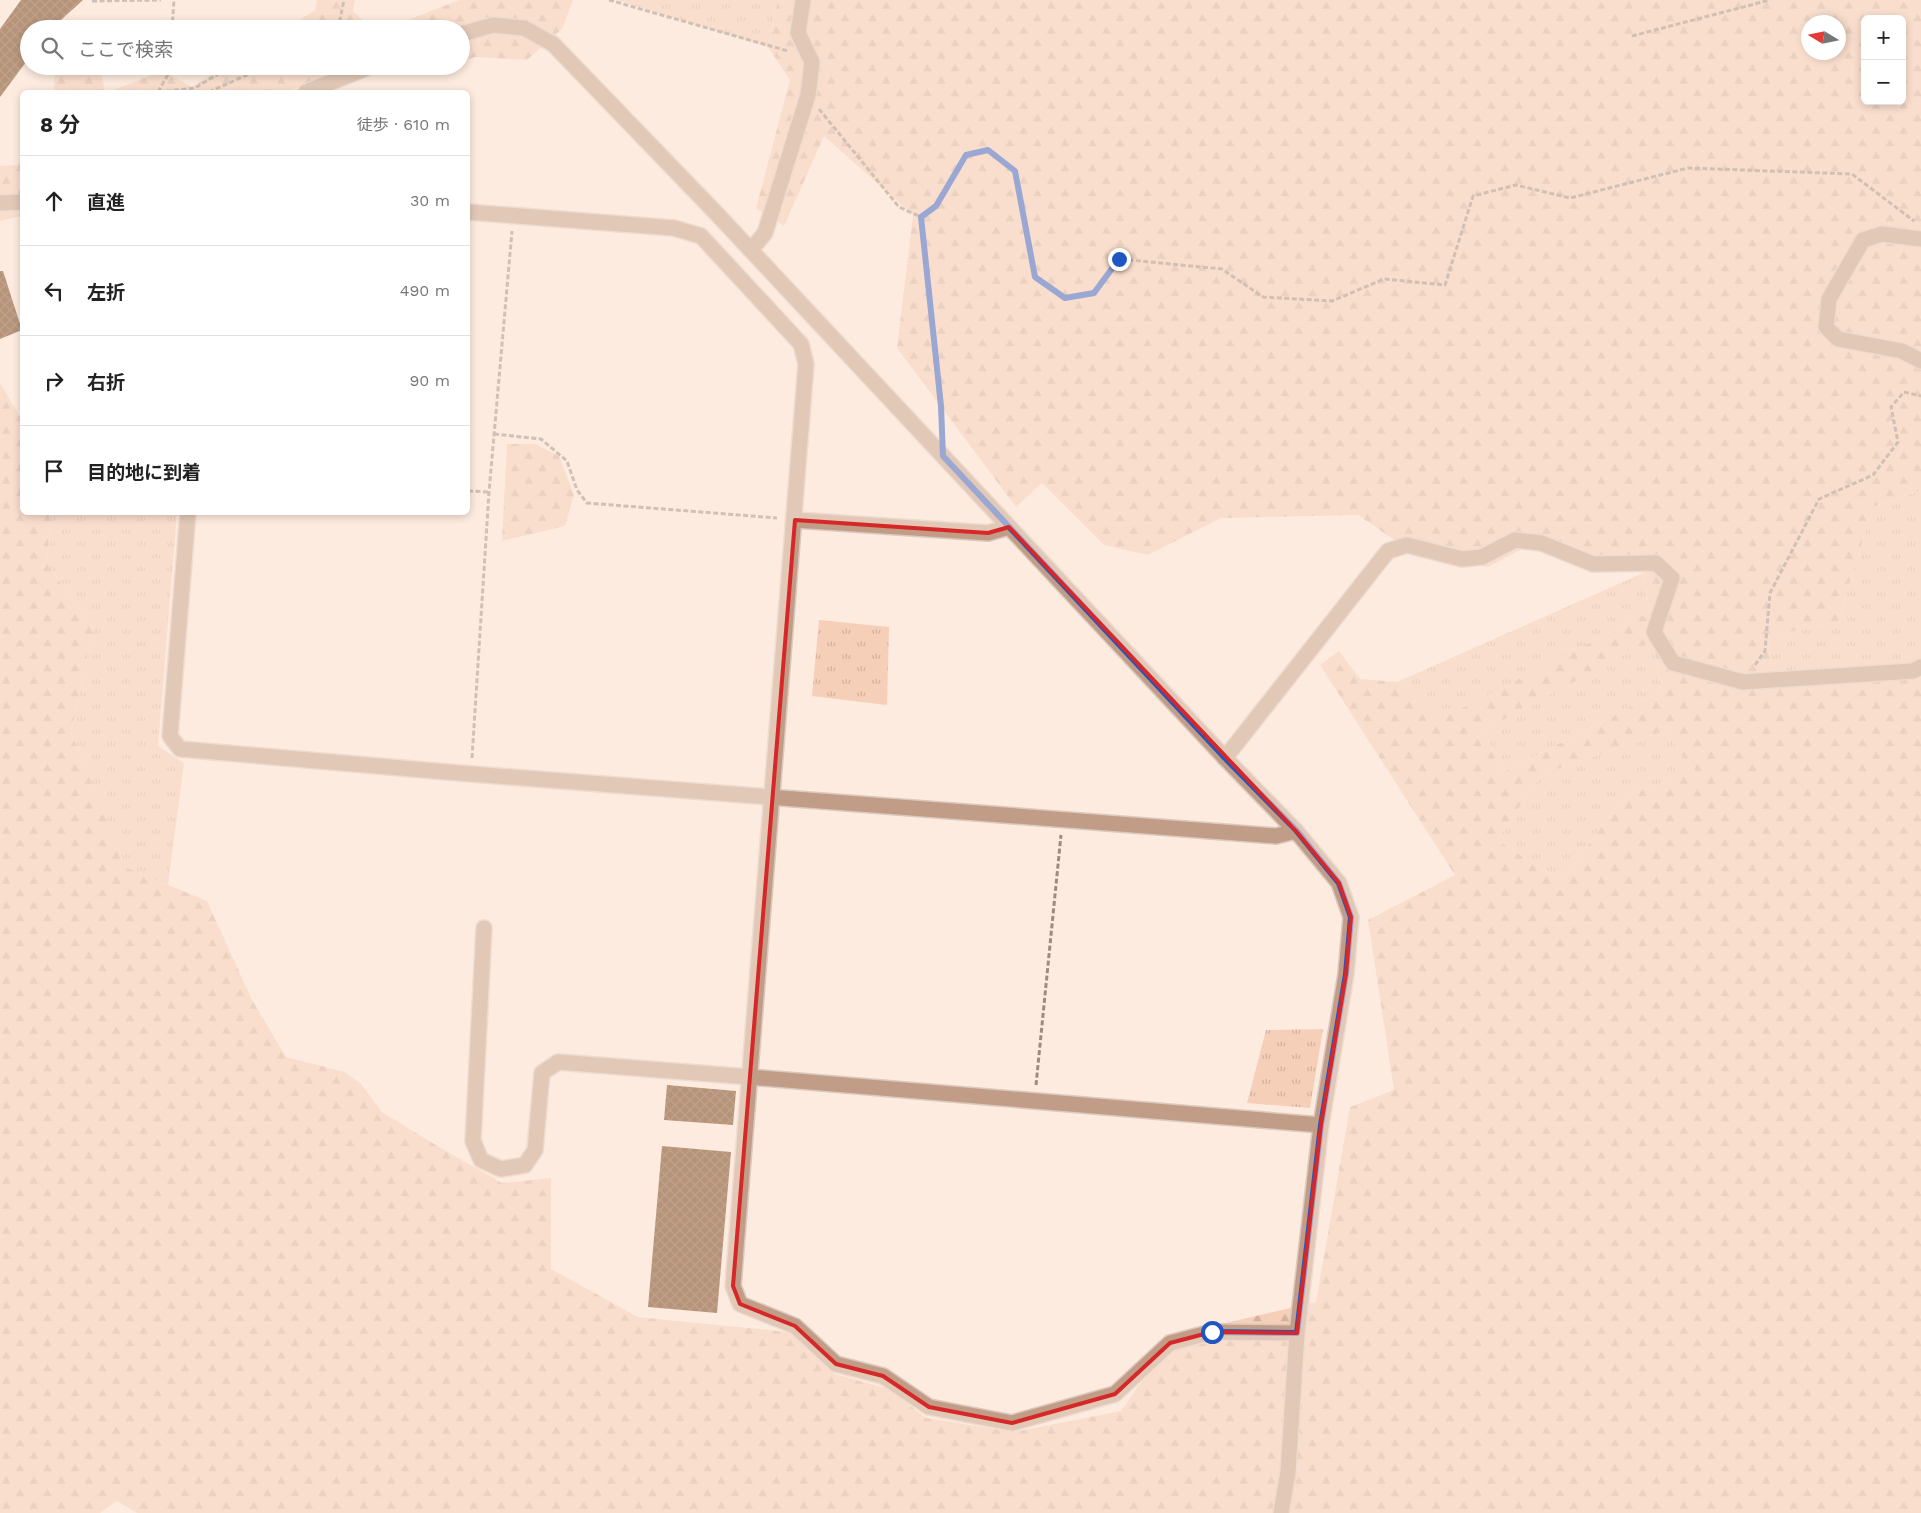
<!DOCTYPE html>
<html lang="ja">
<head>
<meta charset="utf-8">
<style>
	:root { --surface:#fff; --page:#f2f2f2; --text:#222; --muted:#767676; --line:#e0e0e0 }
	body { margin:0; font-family:"Work Sans","Noto Sans JP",sans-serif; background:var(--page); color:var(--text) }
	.controls { position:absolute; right:15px; top:15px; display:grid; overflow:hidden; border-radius:8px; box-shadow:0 2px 8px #0003 }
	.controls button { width:45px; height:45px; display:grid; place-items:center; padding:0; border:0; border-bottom:1px solid var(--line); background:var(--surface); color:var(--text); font:25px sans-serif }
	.compass { position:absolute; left:1801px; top:15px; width:45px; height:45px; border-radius:50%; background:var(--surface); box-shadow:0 2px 8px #0003; rotate:280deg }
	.stop { position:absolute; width:15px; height:15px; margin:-11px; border:4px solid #2056c3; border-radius:50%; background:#fff }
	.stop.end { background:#2056c3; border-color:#fff; box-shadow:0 1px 5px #0008 }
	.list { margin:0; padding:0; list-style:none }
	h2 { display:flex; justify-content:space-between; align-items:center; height:65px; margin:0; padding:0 20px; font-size:21px }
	h2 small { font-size:16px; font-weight:400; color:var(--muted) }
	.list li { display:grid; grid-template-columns:32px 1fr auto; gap:15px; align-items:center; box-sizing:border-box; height:90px; padding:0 20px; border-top:1px solid var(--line) }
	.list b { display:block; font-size:19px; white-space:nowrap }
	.list em { font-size:16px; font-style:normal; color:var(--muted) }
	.icon { flex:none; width:28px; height:28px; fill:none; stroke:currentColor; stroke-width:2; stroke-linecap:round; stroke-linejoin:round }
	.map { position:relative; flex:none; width:1921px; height:1513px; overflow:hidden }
	.search { position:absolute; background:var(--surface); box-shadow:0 2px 8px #0003; left:20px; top:20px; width:450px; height:55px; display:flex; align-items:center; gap:12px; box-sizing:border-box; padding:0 18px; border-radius:28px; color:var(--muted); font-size:19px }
	.panel { position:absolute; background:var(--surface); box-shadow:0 2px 8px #0003; left:20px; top:90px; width:450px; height:425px; border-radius:8px }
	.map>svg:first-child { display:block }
</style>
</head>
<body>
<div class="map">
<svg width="1921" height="1513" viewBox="0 0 1921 1513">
	<defs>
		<pattern id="grass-tufts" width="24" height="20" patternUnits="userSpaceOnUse" patternTransform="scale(1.25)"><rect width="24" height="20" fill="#f6cfb8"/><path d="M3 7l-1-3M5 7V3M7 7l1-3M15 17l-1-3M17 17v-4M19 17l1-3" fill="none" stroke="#d3b19d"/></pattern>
		<pattern id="forest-firs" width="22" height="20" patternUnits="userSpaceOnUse" patternTransform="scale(1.25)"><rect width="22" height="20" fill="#f6cfb8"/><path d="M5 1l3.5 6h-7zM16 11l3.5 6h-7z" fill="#d3b19d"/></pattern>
		<pattern id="building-cross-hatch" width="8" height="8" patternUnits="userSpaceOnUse" patternTransform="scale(1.25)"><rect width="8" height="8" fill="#612b00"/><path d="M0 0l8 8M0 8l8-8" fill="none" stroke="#734825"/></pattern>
	</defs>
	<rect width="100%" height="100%" fill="#feebdf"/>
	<g fill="url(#grass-tufts)">
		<path d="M617,0H778L768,47Z"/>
		<path d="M1921,490V666L1771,675L1768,637L1838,621L1873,507Z"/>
		<path d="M51,513H177L158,746L184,763L168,885L127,869L71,732L93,629L47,563Z"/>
		<path d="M1643,573L1650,612L1437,722L1397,682Z"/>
		<path d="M819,620L889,627L887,705L812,696Z"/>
		<path d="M1654,638L1660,692L1502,773L1484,730Z"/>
		<path d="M1664,731L1698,773L1626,793L1562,881L1497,840L1541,775Z"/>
		<path d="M1323,1029L1310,1108L1247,1103L1266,1030Z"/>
	</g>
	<g fill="url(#forest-firs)" fill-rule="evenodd">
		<path d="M317,0H355L353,11L372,29H285L315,10Z"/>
		<path d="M459,0H573L562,29L527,60L475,57L461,62V29H385Z"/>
		<path d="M778,0H1921V490L1873,507L1838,621L1768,637L1771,675L1921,666V1513H137L117,1501L100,1513H0V383L22,420V512L51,513L47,563L93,629L71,732L127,868L207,901L252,1000L286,1057L345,1072L361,1084L382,1112L439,1147L502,1183L551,1178V1269L638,1317L789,1332L835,1374L889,1389L926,1418L1014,1432L1121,1411L1174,1335L1316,1302L1350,1107L1394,1090L1368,920L1455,875L1320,665L1339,651L1360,679L1397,682L1437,721L1650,612L1643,573L1530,545L1488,567L1413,553L1358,515L1221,518L1148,555L1104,545L1042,483L1016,507L897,348L913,215L824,136L784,226L756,208L790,80L768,47ZM1865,19H1902V101H1865ZM1808,22H1838V52H1808ZM1654,639L1660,692L1502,773L1484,730ZM1664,731L1697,773L1626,793L1562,881L1497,840L1541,775Z"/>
		<path d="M55,66H100L105,92H54Z"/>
		<path d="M225,66H355L286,92H108L162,71L192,87Z"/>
		<path d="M22,160V216L0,221V166L18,165Z"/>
		<path d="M507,444H535L559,456L574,495L565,526L502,541Z"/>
	</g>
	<g fill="url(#building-cross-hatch)">
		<path d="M21,0H83L51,29H29V58L0,97V29Z"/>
		<path d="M0,271H3L22,330L0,339Z"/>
		<path d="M667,1085L736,1091L733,1125L664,1120Z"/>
		<path d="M662,1146L731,1152L717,1313L648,1307Z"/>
	</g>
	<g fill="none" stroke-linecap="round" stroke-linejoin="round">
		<g stroke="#dbc9bf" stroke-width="18">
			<g id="minor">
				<path d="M461,34L493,25L524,28L553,44L717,214L1225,758L1296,831L1339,883L1351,917L1346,974L1321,1125L1297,1333L1288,1472L1281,1513"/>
				<path d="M306,92L372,66"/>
				<path d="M0,203L22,202"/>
				<path d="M468,212L674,228L701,236L801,344L806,364L733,1286L740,1304L795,1326L836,1364L883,1376L929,1407L1012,1423L1115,1394L1170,1343L1212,1332L1297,1333"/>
				<path d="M1921,239L1882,234L1863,240L1829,299L1826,327L1838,339L1902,351L1921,361"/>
				<path d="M751,250L765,233L808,95L812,62L798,33L803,0"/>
				<path d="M188,512L170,736L180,749L471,774L1276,836L1296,831"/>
				<path d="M795,520L988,533L1009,527"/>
				<path d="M1225,758L1388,551L1407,545L1462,559L1482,557L1515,540L1541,543L1593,564L1656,563L1672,578L1654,632L1673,663L1743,682L1913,671L1921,667"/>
				<path d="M484,928L473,1141L481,1160L501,1169L525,1165L535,1150L542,1073L558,1062L750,1077L1321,1125"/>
			</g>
		</g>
		<g stroke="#9a8c83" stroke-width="3" stroke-dasharray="5 2.5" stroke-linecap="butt">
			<path d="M609,0L788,51"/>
			<path d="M92,1L161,0"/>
			<path d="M172,29L174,0"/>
			<path d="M338,29L344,0"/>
			<path d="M1632,36L1770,0"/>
			<path d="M158,92L170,71V66"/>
			<path d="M159,92L195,88L231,66"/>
			<path d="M209,92L267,66"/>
			<path d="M819,109L899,207L921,217L936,206L966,155L988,150L1015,171L1035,277L1065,297L1094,293L1119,259L1222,269L1263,297L1332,301L1384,279L1445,285L1473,196L1516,185L1570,198L1688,168L1852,174L1914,221"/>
			<path d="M921,217L942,430"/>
			<path d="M494,434L541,439L567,461L577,490L587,503L777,518"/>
			<path d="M468,491L489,492"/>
			<path d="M1755,665L1765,651L1770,593L1819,499L1873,475L1898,442L1891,407L1904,392L1921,396"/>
			<path d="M472,758L489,492L512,231"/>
			<path d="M1036,1085L1061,835"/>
		</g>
		<use href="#minor" stroke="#c19d87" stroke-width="15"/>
	</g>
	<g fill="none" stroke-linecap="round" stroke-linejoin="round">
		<path stroke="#2056c3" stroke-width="6" d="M1119,259L1094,293L1065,298L1035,277L1015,171L988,150L966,155L936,206L921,217L941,406L943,456L1225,758L1296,830L1339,883L1351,917L1346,974L1321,1125L1297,1333L1212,1332"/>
	</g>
	<path d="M0 0H1921V1513H0ZM795,520L988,533L1009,527L1296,831L1339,883L1351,917L1346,974L1321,1125L1297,1333L1212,1332L1170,1343L1115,1394L1012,1423L929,1407L883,1376L836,1364L795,1326L740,1304L733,1286Z" fill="#feebdf" fill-opacity=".55" fill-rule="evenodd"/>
	<path fill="none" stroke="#d62828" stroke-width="4" stroke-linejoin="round" d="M795,520L988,533L1009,527L1296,831L1339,883L1351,917L1346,974L1321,1125L1297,1333L1212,1332L1170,1343L1115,1394L1012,1423L929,1407L883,1376L836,1364L795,1326L740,1304L733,1286Z"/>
</svg>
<div class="controls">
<button>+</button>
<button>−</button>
</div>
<svg class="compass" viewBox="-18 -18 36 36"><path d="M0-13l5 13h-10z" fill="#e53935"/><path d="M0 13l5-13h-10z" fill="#767676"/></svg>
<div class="stop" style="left:1212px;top:1332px"></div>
<div class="stop end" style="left:1119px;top:259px"></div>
<div class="search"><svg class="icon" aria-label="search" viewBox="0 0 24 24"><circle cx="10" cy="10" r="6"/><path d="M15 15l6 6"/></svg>ここで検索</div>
<section class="panel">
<h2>8 分<small>徒歩 · 610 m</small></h2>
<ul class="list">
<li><svg class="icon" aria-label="ahead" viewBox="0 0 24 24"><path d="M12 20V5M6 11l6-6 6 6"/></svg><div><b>直進</b></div><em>30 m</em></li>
<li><svg class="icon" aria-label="left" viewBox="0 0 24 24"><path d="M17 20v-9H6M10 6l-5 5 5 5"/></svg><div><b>左折</b></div><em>490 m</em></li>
<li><svg class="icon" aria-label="right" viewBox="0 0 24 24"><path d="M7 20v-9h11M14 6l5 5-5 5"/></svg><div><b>右折</b></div><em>90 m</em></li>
<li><svg class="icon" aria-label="arrive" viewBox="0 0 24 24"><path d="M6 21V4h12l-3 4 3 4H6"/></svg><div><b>目的地に到着</b></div></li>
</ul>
</section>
</div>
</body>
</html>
